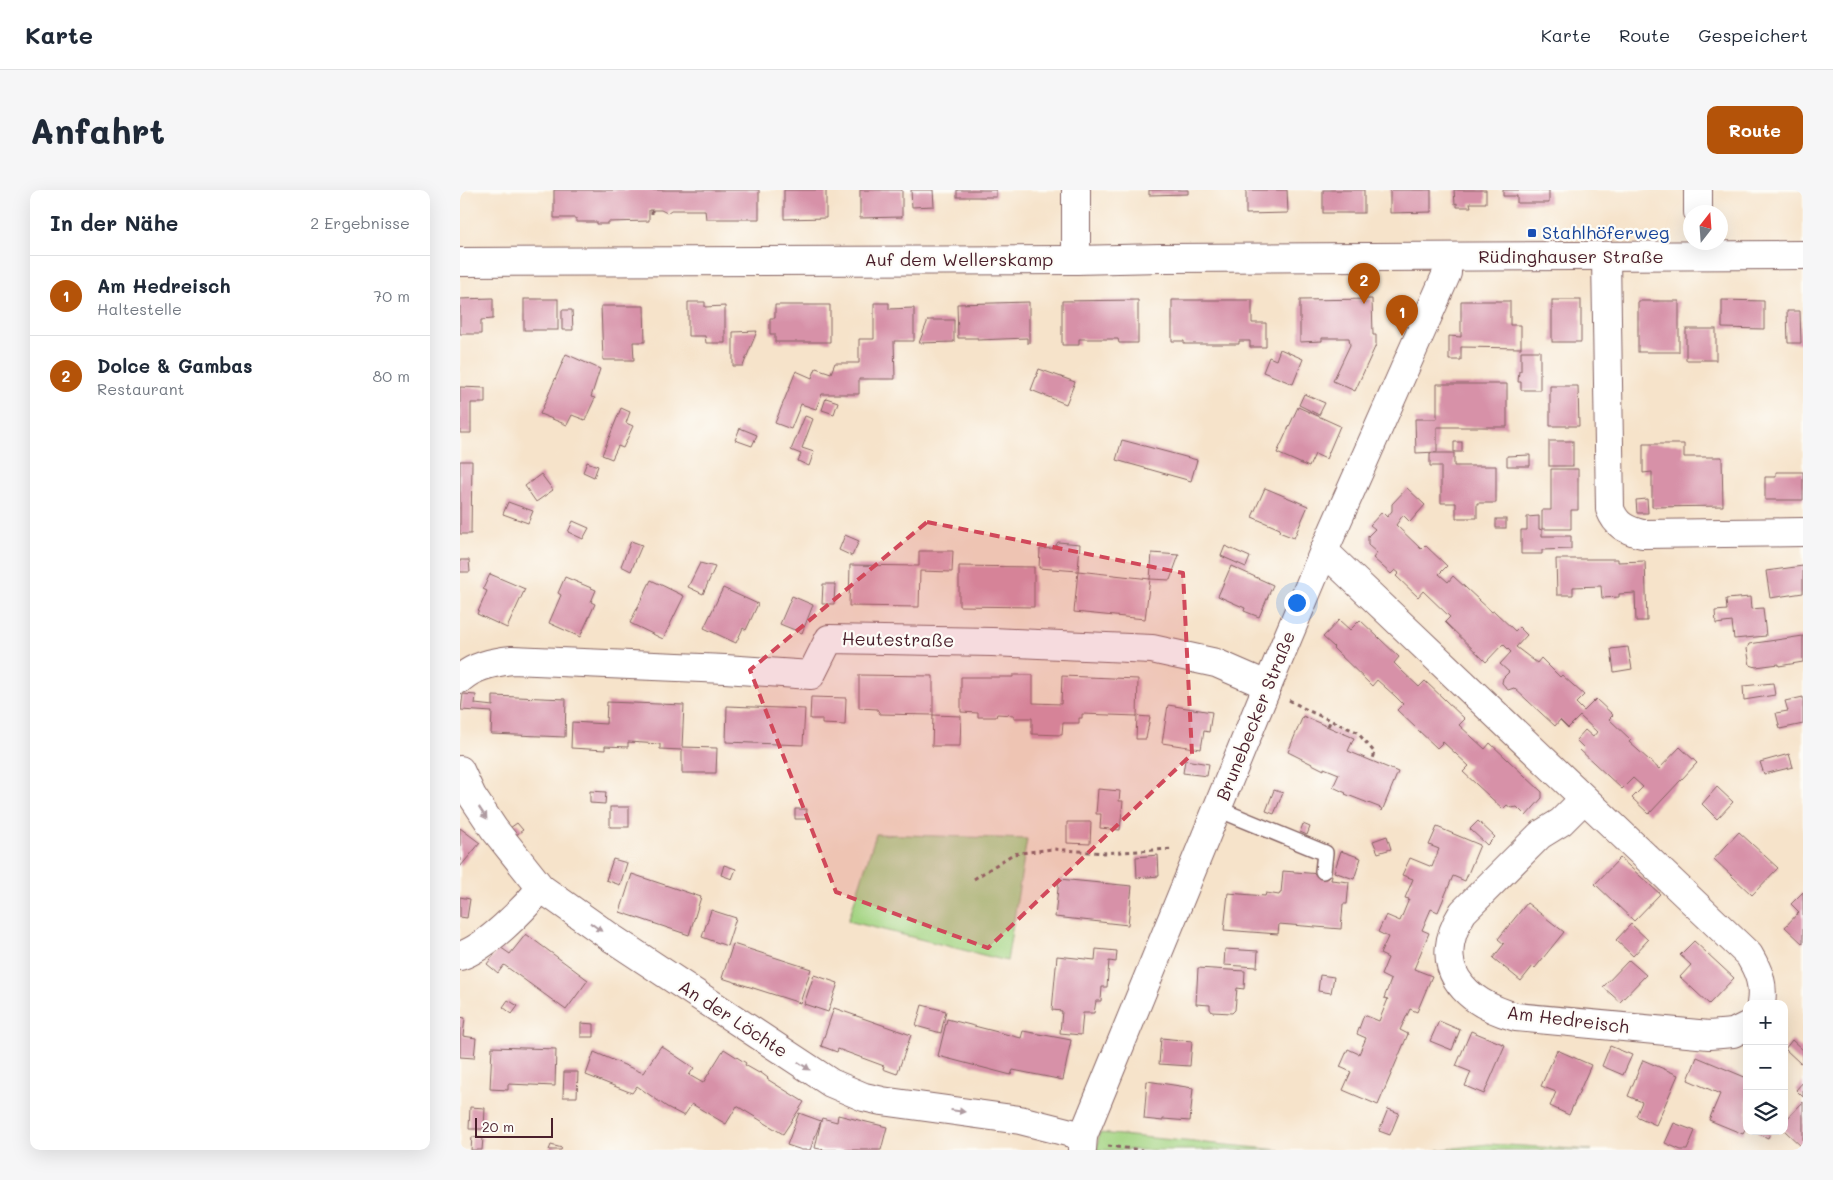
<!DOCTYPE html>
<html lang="de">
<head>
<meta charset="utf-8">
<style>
	:root { --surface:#fff; --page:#f6f6f7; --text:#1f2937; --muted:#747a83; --line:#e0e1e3; --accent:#b45309 }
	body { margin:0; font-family:Mali,sans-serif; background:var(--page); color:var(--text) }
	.controls { position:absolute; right:15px; bottom:15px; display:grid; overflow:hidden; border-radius:10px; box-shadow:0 5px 20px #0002 }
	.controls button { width:45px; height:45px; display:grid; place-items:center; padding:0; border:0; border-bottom:1px solid var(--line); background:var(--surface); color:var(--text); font:25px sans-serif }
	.compass { position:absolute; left:1223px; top:15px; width:45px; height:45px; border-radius:50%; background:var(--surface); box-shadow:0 5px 20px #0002; rotate:17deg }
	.scale { position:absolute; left:15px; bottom:12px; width:78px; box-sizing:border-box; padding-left:5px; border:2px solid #4a1f2b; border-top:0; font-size:14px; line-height:18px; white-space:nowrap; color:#4a1f2b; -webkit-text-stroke:4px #fdfcf7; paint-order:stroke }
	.you { position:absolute; left:836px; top:412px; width:18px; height:18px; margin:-12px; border:4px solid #fff; border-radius:50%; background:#1a73e8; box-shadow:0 0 0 8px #1a73e833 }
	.badge { display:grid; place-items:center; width:32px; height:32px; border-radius:50%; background:var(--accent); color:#fff; font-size:16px; font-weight:700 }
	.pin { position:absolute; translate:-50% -41px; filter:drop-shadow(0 1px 2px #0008) }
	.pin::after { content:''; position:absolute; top:26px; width:18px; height:15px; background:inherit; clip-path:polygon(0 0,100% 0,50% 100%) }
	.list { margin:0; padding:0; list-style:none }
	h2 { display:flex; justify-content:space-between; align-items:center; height:65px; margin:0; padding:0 20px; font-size:21px }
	h2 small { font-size:16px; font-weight:400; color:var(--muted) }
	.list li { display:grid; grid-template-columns:32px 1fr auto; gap:15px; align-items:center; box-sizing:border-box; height:80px; padding:0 20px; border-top:1px solid var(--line) }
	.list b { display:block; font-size:19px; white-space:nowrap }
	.list p { margin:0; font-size:16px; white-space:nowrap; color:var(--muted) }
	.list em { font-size:16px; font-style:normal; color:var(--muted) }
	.icon { flex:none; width:28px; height:28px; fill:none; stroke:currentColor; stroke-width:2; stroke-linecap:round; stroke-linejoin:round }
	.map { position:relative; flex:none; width:1343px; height:960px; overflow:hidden; border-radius:10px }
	header { display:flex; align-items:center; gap:30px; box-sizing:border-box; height:70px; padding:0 25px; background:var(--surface); border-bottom:1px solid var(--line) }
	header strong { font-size:24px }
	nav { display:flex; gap:28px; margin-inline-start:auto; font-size:18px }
	.intro { display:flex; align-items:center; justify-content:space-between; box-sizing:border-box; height:120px; padding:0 30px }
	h1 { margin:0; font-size:35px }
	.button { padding:12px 22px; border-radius:10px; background:var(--accent); color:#fff; font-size:18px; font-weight:700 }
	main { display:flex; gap:30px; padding:0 30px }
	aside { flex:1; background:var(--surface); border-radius:10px; box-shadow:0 5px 20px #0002 }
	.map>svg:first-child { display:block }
</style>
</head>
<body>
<header>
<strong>Karte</strong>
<nav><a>Karte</a><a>Route</a><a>Gespeichert</a></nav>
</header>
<div class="intro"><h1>Anfahrt</h1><a class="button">Route</a></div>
<main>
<aside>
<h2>In der Nähe<small>2 Ergebnisse</small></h2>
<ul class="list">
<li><span class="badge">1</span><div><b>Am Hedreisch</b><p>Haltestelle</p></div><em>70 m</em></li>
<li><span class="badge">2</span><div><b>Dolce &amp; Gambas</b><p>Restaurant</p></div><em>80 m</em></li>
</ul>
</aside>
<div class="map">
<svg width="1343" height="960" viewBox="0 0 1343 960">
	<rect width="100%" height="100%" fill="#fdfcf7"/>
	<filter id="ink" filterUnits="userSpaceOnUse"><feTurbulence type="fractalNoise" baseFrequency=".02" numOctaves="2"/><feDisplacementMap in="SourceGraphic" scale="10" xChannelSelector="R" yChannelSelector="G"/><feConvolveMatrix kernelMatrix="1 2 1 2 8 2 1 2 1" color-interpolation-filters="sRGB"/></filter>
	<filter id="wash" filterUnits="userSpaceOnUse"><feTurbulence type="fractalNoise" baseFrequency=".0096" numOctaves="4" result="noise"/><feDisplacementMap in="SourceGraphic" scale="20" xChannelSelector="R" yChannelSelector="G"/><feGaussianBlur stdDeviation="1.12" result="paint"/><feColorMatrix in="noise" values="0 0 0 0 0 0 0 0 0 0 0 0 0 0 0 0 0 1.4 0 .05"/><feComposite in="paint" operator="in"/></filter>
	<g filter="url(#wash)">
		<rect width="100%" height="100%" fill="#f6e3ca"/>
		<g fill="#a4d483" stroke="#777a57">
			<path d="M416,644L567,649L547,771L388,731Z"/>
			<path d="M639,943L820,960H637Z"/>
			<path d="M1028,954L1132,960H978Z"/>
		</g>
		<g id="blocks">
			<g fill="#d791a8">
				<path d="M94,0H299V29H246L245,20H211L207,23L201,20H189V31L148,32V34H137V32H116V28H94Z"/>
				<path d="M324,0H366V28L324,29Z"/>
				<path d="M400,0H442V27L400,28Z"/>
				<path d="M451,0H473L474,16L452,17Z"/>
				<rect x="497" y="0" width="39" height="7"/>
				<path d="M689,0H728V4L689,5Z"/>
				<path d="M786,0H827L828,23L786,24Z"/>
				<rect x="863" y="0" width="41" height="23"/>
				<path d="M930,0H971V22L930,23Z"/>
				<path d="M994,0H1026V13H1010L1011,17H997V13L995,14Z"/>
				<path d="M1043,0H1089V13H1057V6H1043Z"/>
				<path d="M33,108V129L21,130V144H0V109Z"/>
				<rect x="64" y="109" width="34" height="31"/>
				<path d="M912,109L913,145H916V155L895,201L873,191L890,155L889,148H862V151L840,152V110Z"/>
				<path d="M678,110V153H659L658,149H619V155H602V111Z"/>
				<path d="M712,110H792V133H806V157H790V151H779V154H724V151H712Z"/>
				<rect x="1092" y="110" width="29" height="42"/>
				<path d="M1262,110L1304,111V139L1262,138Z"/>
				<path d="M1001,111H1050V135H1061V158L1001,157V170H989V146L1001,147Z"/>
				<rect x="1178" y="111" width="41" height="51"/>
				<path d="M228,112H245V117L265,116V153H246L245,146H228Z"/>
				<path d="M569,112V153H567V148L518,150V148H498L497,114Z"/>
				<path d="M414,113H429V119L454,118V151H434L435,189H399V204H362L356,219L341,214L331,239L315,233L336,181L352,188L356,178L371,183L375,173H399V149H414Z"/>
				<path d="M315,115H370V152H315V144H310V128H315Z"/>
				<path d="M141,116H184L185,152H173L174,170H143Z"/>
				<path d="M102,120H112L113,140H102Z"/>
				<path d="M1327,121H1340L1341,153H1328Z"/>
				<path d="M468,130H494V152L459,153Z"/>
				<rect x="1226" y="139" width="30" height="31"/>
				<path d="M297,141L283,176H273V142Z"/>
				<path d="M820,159L843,169L833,194L803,182L809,167L816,170Z"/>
				<path d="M1061,161H1080V200H1061V192H1058L1059,181H1061Z"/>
				<path d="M106,164L140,179L131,207L135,208L125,230L112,225L107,235L80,224Z"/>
				<path d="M579,179L615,192L606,214L571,200Z"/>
				<path d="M977,194H1047V237H977V262L956,263L955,229H977Z"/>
				<path d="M1090,196H1118L1119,236H1090Z"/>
				<path d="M0,197L25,198V213H11V243H0Z"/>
				<path d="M844,204L865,213L859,225L839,215Z"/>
				<path d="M366,208L378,212L374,224L362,220Z"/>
				<path d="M838,217L880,236L866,269L855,264L849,277L817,263Z"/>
				<path d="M161,218L170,222L166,233L173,236L163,258L158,256L152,269L142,265Z"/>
				<path d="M345,226L353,229L342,258L354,262L349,276L338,271L341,264L331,260Z"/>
				<path d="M280,238L297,245L292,256L275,250Z"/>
				<path d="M662,250L737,270L731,291L656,270Z"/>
				<rect x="1089" y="251" width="24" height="25"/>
				<rect x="994" y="252" width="8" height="10"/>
				<path d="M1183,254H1224V267H1262L1263,316L1192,317V282L1183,283Z"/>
				<path d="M970,263H994V276H1036V313H1017V328H996V313H981V276H970Z"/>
				<path d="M1070,265V276H1047V266Z"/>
				<path d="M0,271H12L11,344H0Z"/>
				<path d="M127,272L138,276L134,287L123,282Z"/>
				<path d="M1091,279H1118V320H1111V339H1082V320H1091Z"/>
				<path d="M1316,282H1343V310H1305V287H1316Z"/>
				<path d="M81,284L93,300L76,312L65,296Z"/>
				<path d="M805,298L848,316L834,348L819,342L820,339L792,327Z"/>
				<path d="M947,298L965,315L950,332L943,325L936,335L961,359L965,355L987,376L979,384L988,392L993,386L1032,422L1034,421L1055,441L1059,437L1067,445L1056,457L1077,473L1081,468L1100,487L1102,485L1124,505L1116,513L1124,521L1136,509L1153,525L1149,529L1171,550L1169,552L1199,579L1220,557L1237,573L1189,624L1172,608L1183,597L1173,588L1162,599L1120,560L1123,557L1116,550L1125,540L1133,547L1137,542L1120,526L1108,538L1100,530L1095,536L1054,498L1048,500L1042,493L1043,488L1049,482L1040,474L1051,462L1043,454L1026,472L985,432L990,427L963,401L958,407L936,386L939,383L935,380L931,384L913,368L917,363L908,355V346L915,339L910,335L922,322L927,327L932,321V314Z"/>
				<path d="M1187,309L1188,323H1177L1176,310Z"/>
				<path d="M48,312L73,321L68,333L43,324Z"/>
				<path d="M1079,326V339L1082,340V346H1111V359L1082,360V364H1061V340H1067V327Z"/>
				<rect x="1036" y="329" width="10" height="9"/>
				<path d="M113,331L129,338L123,349L108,342Z"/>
				<path d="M385,345L399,351L392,366L379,360Z"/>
				<path d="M171,351L182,355L171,381L161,376Z"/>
				<path d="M598,352L620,354L618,381L690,389L685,429L614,422L618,381L579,378L580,359L594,358Z"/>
				<path d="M765,356L790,367L786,377L761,366Z"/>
				<path d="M459,361H493L492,382L460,381L459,417L389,416L390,375L459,376Z"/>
				<path d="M692,363L719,365L710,390L690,389Z"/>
				<path d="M1096,369H1158V372L1185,371L1187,431H1176L1175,403L1159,404V407L1142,408L1141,396L1113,397V405H1097Z"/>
				<path d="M0,370H9L10,382H0Z"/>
				<path d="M240,373L255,377L243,404L228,397Z"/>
				<path d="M499,376L574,377V417L499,416Z"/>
				<path d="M771,376L813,395L799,427L784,421L785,418L758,406Z"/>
				<path d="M1343,376V403L1310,408L1306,381Z"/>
				<path d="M30,384L65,399L47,438L17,424L27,401L23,399Z"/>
				<path d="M105,387L136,400L131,412L135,414L120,447L89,433L101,405L98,403Z"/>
				<path d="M191,390L224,406L203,449L170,433Z"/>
				<path d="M363,394H375L374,414H362Z"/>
				<path d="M263,398L298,414L286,440L283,438L276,453L244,438Z"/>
				<path d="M332,406L353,415L342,443L320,434Z"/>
				<path d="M1290,407L1291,419L1303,418L1306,446L1274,449L1272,432L1256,434L1255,421L1267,420L1266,409Z"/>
				<path d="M879,430L890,440L900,430L939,467L934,473L942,481L959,497L965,491L1005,529L999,535L1025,559L1030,553L1082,602V608L1066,626L1057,617L1051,618L1047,615L1043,619L1003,582L1009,576L983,552L977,558L937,520L943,514L935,506L917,490L912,496L873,458L874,457L863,447Z"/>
				<path d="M1343,446V472L1319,476V474L1296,477L1290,475L1287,459L1289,454Z"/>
				<path d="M1168,457L1172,479L1154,482L1151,459Z"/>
				<path d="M399,485L473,486V525L420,524L417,519L399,518Z"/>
				<path d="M553,485H573V513L601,514L602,486L678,489L677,526L690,527L686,549H676L677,526L622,524V528H619V533H603L602,545L572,544V528H554V525L537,524L536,527H518V523L501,522V487H553Z"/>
				<path d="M1313,493L1315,505L1284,510L1283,496Z"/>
				<path d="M3,504L16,505L15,514L33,516V506L106,509L105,547L31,544L32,522L1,520Z"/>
				<path d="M351,507L386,508L385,535L362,534V529H350Z"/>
				<path d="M1343,507V534L1320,539L1316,523L1328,521L1325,511Z"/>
				<path d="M147,512L224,515L222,557L257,558L256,583H222V560L200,559V554L168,552V557L145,556V560L111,558L112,532L146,534Z"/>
				<path d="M708,515L752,522L749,542L744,541L741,559L702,553Z"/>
				<path d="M267,516L345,519L343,555L266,552Z"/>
				<path d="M473,525L501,526L500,556H472Z"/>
				<path d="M843,526L894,548L888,561L938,582L922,621L921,618L885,604L886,603L873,597L879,584L864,578V580L828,562Z"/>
				<path d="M1329,564L1333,577L1304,584L1300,572Z"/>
				<path d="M725,570L749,574L747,586L723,583Z"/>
				<path d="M1257,597L1273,612L1257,629L1242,614Z"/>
				<path d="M638,599L660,601L659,611H663L660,640L640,638L641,624H636Z"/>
				<path d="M814,600L823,603L814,624L806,621Z"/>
				<path d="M130,601L146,602L145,614L130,613Z"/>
				<rect x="150" y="617" width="19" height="20"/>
				<path d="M335,619H347L346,629H335Z"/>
				<path d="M1018,631L1035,647L1027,655L1010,639Z"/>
				<path d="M607,632H631L630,654L607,653Z"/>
				<path d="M57,633L63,640L56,645L50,638Z"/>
				<path d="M843,634L850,637L847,645L840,642Z"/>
				<path d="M977,637L1020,655L1005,691L993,686L978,722L971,719L962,740L969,743L954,779L972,786L957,822L950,819L940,840L948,844L918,915L883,900L891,882L880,877L888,859L899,864L906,848L897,844L904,825L919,831L928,809L924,808L931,790L921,785L928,768L920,764L928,747L918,742L926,725L940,731L949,709L945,708L953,689L942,685L950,668L972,677L979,659L969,655Z"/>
				<path d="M0,638L20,653L0,677Z"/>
				<path d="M1279,642L1318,678L1292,705L1254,669Z"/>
				<path d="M927,646L931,659L918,663L913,651Z"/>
				<path d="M881,661L901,668L894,689L874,682Z"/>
				<path d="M698,665L699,686L677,688L676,667Z"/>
				<path d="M1160,668L1200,704L1174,731L1135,694Z"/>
				<path d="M153,669L167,673L160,695L146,690Z"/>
				<path d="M264,675L276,679L272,689L261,685Z"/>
				<path d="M823,681L872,685L871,690L889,692L887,714H883L881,739L819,734L818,744L764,740L768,703L805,706L806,703L819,705L820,703H821Z"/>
				<path d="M172,684L241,707L229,745L160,722Z"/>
				<path d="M599,689L672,696L668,735L595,727Z"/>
				<path d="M1343,702V754L1325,737L1339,722L1331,714Z"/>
				<path d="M0,707L10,709L7,728L0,727Z"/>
				<path d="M1067,713L1104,742L1075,778L1073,776L1061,791L1033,768L1044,754L1038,749Z"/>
				<path d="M251,720L276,728L267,756L242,747Z"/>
				<path d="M1171,734L1188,750L1173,766L1156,750Z"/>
				<path d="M66,744L128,790L106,820L44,775L38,783L27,774L40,757L50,764Z"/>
				<path d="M1234,751L1274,788L1249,814L1220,787L1231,775L1220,765Z"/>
				<path d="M273,754L351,779L340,813L262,788Z"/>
				<path d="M636,759L657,761L656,772L649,771L647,797H642L641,811H636L634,823H623L621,845L600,843L602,821L592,820L597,766L635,770Z"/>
				<path d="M765,759L798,761L797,777L764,775Z"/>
				<path d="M1169,770L1186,785L1160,812L1143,797Z"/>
				<path d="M738,778L785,781L784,799L777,798L775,820L772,823L752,822L750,819V815L736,814Z"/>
				<path d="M354,785L378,793L368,822L344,814Z"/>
				<path d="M860,785L874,787L871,803L858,801Z"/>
				<path d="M48,810L58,816L52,824L43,817Z"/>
				<path d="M462,815L486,821L481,843L456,836Z"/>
				<path d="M374,818L451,845L437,884L423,879L424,876L378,859L377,862L361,856Z"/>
				<path d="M0,827L5,828L3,846L16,848L14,868L0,867Z"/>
				<path d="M487,829L561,848L563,841L611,850L603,890L553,880L551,885L478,866Z"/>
				<path d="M979,831L1000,840L992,860L970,851Z"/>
				<path d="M121,833L134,834V847H121Z"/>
				<path d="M1011,841L1045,855L1024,904L1005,896L1011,882L996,876Z"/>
				<path d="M701,848L732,851L730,876L699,874Z"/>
				<path d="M1332,850L1343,860V871L1340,873L1325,859Z"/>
				<path d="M201,856L234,878L229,885L243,893L264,859L286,873L285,875L299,883L300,882L308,888L307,889L344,912L323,944L277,916L266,934L232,914L224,926L207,917L177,896L172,903L126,885L134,862L183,883Z"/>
				<path d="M1150,856L1172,865L1163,885L1142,876Z"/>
				<path d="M32,857L96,859L95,896L48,894V900L30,899Z"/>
				<path d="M1097,860L1131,875L1109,925L1090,916L1096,902L1081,896Z"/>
				<path d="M1237,867L1287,888V936L1283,944L1249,930L1260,904L1228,890Z"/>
				<path d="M1183,870L1218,885L1196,935L1176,926L1182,912L1168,906Z"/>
				<path d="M104,882H118L117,907H103Z"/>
				<path d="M687,891L733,898L730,931L703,929V931L684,929Z"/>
				<path d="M1343,892V907L1336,900Z"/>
				<path d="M1343,912V958L1324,940V932Z"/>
				<path d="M10,917L25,918L24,939H9Z"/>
				<path d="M928,919L939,923L930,945L919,941Z"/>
				<path d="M339,923L361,931L362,928L377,932L378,925L427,937L421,960H365L355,958L361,931L350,960H342L327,955Z"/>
				<path d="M1214,933L1235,941L1227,960H1221L1205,953Z"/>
				<path d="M1298,941H1311L1308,948L1297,943Z"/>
				<path d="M12,947L23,948L22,960H11Z"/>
				<path d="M91,955L102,958L101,960H89Z"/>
			</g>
		</g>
	</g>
	<g filter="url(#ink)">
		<use href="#blocks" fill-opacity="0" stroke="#866463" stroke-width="1"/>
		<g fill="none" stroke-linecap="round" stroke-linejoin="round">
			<g stroke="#866463" stroke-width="18">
				<path id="lane" d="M758,619L865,663L863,681"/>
			</g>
			<g stroke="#866463" stroke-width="30">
				<g id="street">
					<path d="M616,0V70"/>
					<path d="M1238,0V22"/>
					<path d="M1146,67L1150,319C1156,335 1166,340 1182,344L1343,342"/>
					<path d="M0,72L616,70L701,68L1343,65"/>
					<path d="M864,361L1289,765C1299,782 1304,794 1301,814"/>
					<path d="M0,489C14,476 33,472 52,470L265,479L351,485L369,449L532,452L692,459L756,473L795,490L807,497"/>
					<path d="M0,580L12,606L34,639L81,698L153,749L371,893L404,907L422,911L560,930L623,946"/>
					<path d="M1124,609L1101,632L1080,645L1003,722C969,776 1003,812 1056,827L1249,845L1273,843L1287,836"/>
					<path d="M0,766C27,757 63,720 81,698"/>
					<path d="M622,960L623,946L807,497L864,361L987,83V67"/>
				</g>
			</g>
			<g stroke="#866463" stroke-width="3" stroke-dasharray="4 4" stroke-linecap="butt">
				<path d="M192,20V25"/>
				<path d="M829,510L849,521L897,542L915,563L912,571"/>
				<path d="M868,536L871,530"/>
				<path d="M514,689L553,664L593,659L643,663L713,659"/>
				<path d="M648,956L682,960"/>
			</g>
			<use href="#lane" stroke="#fff" stroke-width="15"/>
			<use href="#street" stroke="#fff" stroke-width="28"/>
		</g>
		<defs><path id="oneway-solid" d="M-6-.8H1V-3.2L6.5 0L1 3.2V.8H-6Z" transform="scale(1.25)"/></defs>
		<g fill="#ae9aa0">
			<use href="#oneway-solid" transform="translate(23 623) rotate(57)"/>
			<use href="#oneway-solid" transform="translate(136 737) rotate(36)"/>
			<use href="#oneway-solid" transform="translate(344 876) rotate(33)"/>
			<use href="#oneway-solid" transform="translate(498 921) rotate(7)"/>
		</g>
	</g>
	<path fill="#d1495b" fill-opacity="0.2" stroke="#d1495b" stroke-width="4" stroke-dasharray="10 6" stroke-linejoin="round" d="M467,332L723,383L732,564L528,758L376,702L290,480Z"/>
	<rect fill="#1a4fb4" stroke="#fdfcf7" stroke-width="2" x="1067" y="38" width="10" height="10" rx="2.5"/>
	<g text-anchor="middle" stroke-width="4.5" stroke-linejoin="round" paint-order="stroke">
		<g font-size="18" fill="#164399" stroke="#fdfcf7" text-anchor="start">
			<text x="1082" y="49">Stahlhöferweg</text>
		</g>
		<g font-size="18" fill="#4a1f2b" stroke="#fdfcf7">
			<text x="1111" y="73">Rüdinghauser Straße</text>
			<text x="499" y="76">Auf dem Wellerskamp</text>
			<text transform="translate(438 450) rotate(1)" y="6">Heutestraße</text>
			<text transform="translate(796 526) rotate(-68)" y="6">Brunebecker Straße</text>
			<text transform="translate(273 829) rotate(33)" y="6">An der Löchte</text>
			<text transform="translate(1108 830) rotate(7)" y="6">Am Hedreisch</text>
		</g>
	</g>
</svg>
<div class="controls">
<button>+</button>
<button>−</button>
<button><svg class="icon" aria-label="layers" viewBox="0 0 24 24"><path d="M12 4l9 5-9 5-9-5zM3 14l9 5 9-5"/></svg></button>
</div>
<svg class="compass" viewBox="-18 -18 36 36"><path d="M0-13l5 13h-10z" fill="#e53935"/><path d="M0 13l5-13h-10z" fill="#747a83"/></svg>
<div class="scale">20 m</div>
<div class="you"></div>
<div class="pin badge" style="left:942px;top:146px">1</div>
<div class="pin badge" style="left:904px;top:114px">2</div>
</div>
</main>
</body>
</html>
